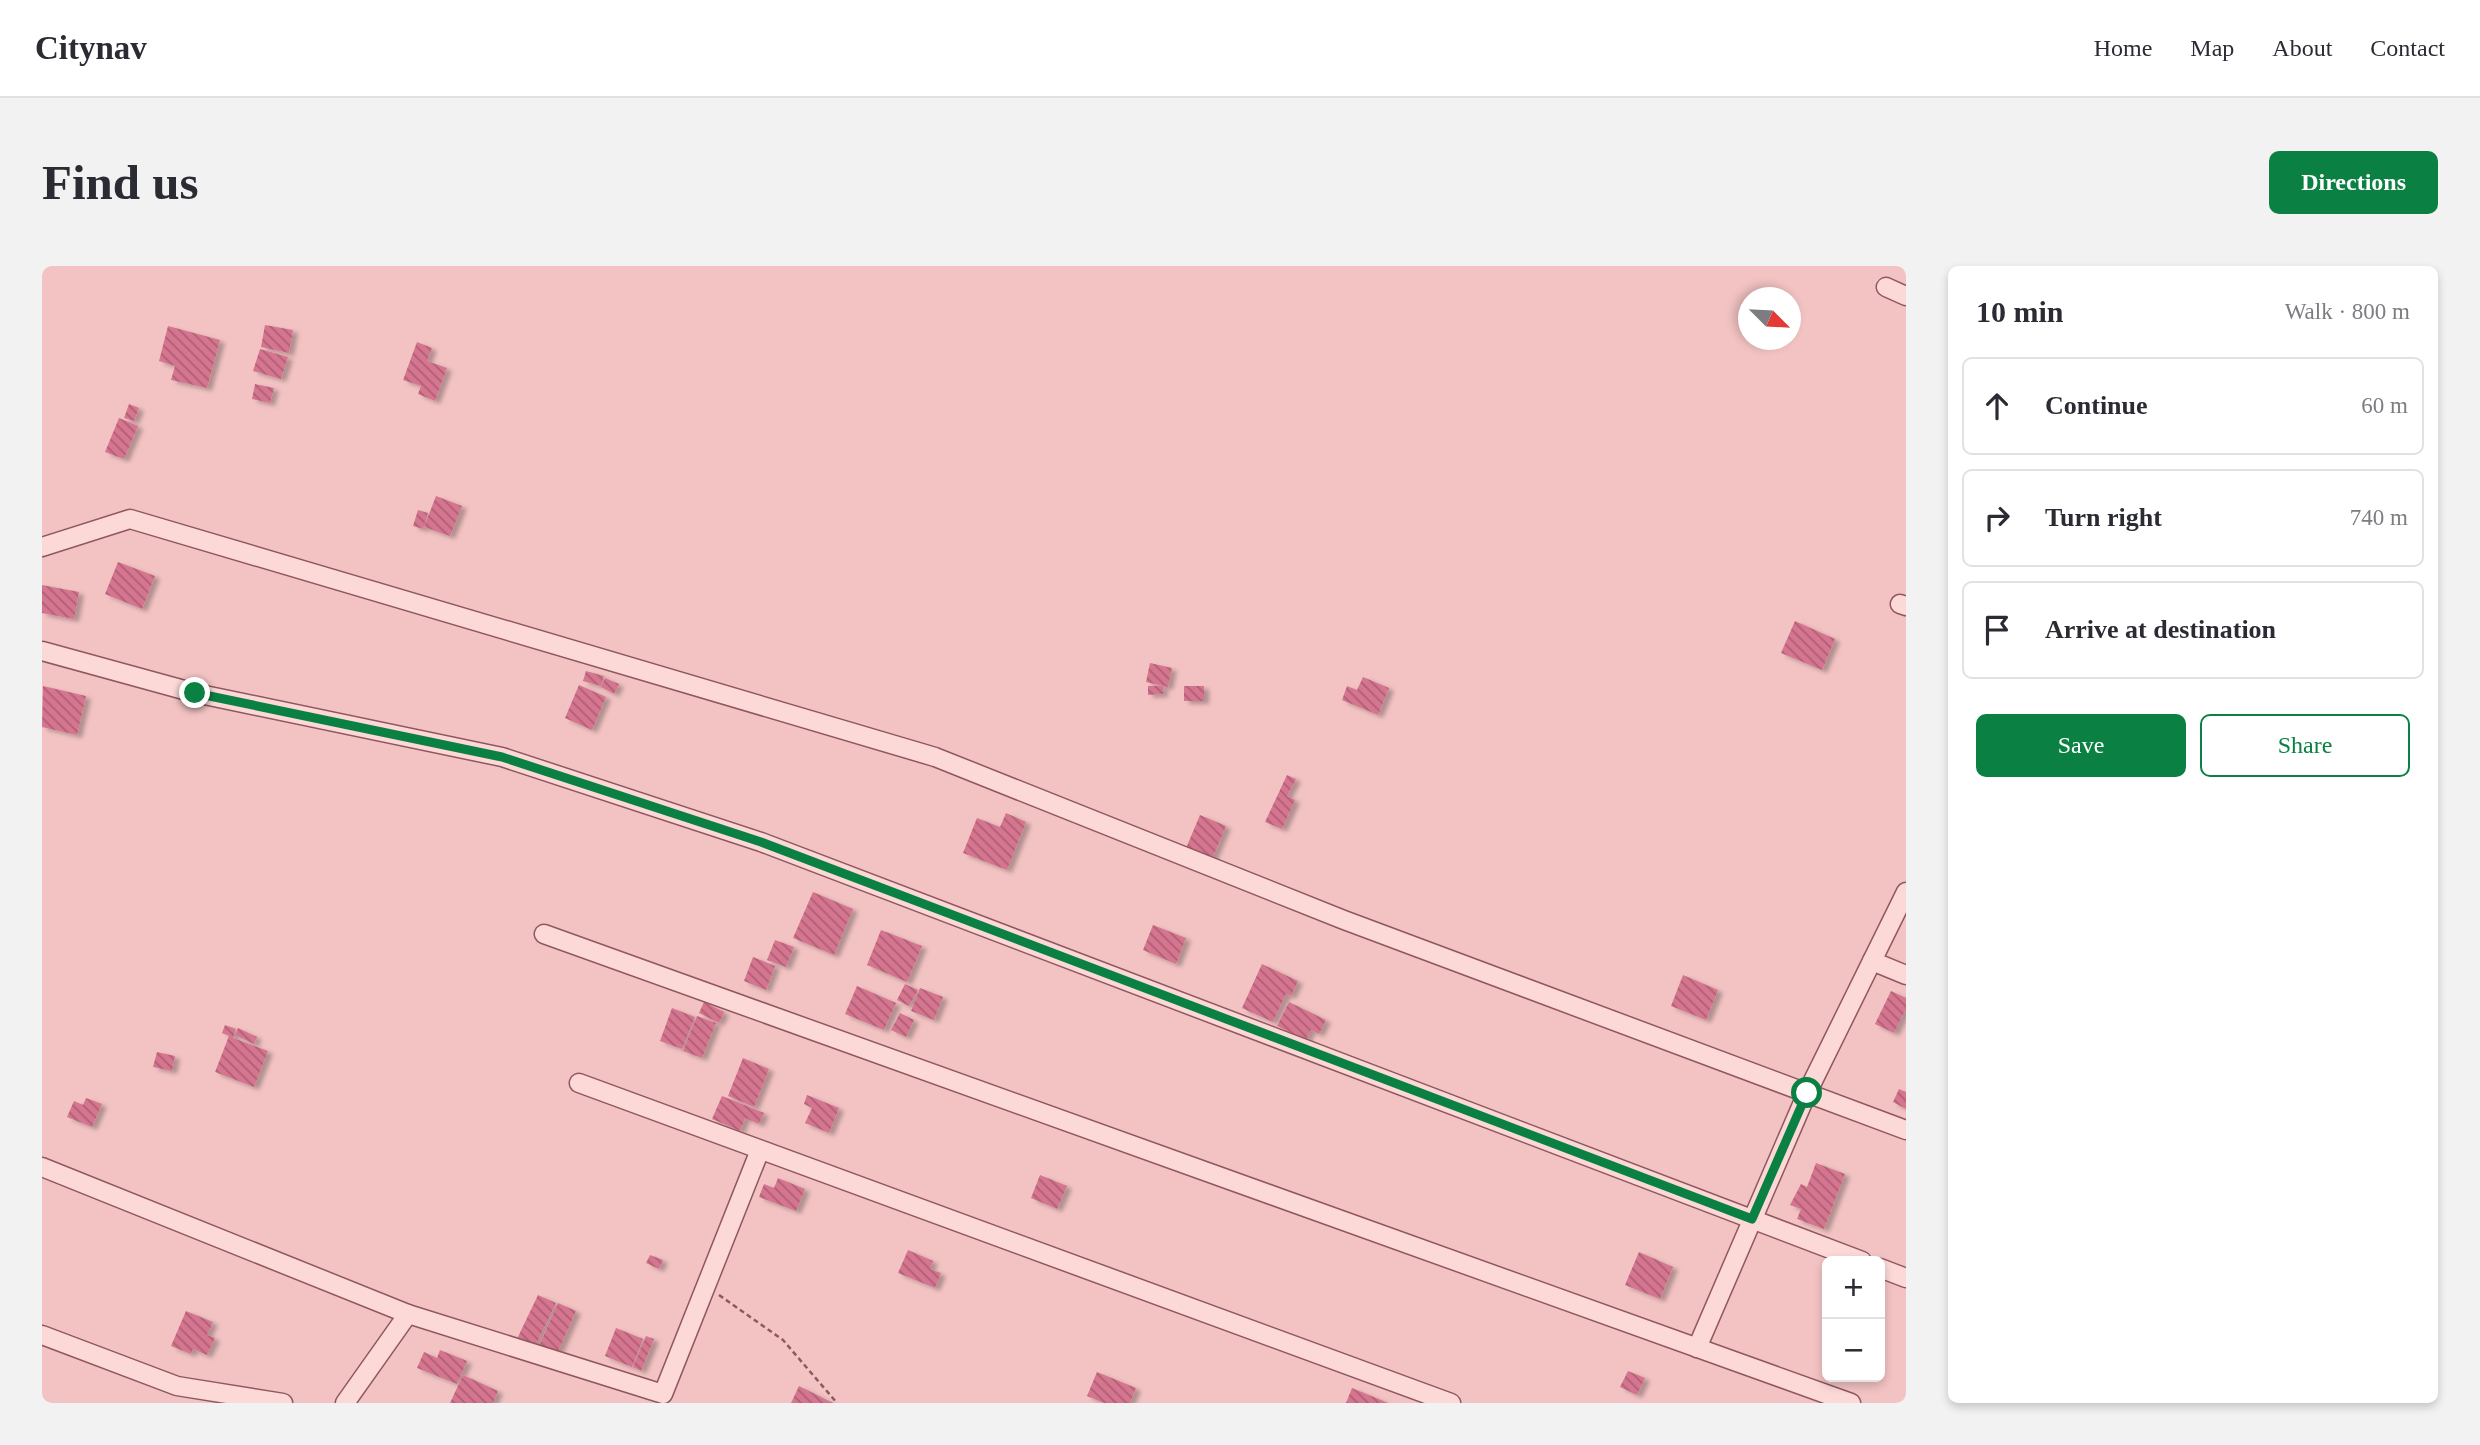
<!DOCTYPE html>
<html lang="en">
<head>
<meta charset="utf-8">
<style>
	:root { --surface:#fff; --page:#f2f2f3; --text:#2b2b33; --muted:#7c7c81; --line:#e1e1e2; --accent:#0b8043 }
	body { margin:0; font-family:Georgia,serif; background:var(--page); color:var(--text) }
	.controls { position:absolute; right:21px; bottom:21px; display:grid; overflow:hidden; border-radius:10px; box-shadow:0 4px 10px #0003 }
	.controls button { width:63px; height:63px; display:grid; place-items:center; padding:0; border:0; border-bottom:2px solid var(--line); background:var(--surface); color:var(--text); font:35px sans-serif }
	.compass { position:absolute; left:1696px; top:21px; width:63px; height:63px; border-radius:50%; background:var(--surface); box-shadow:0 4px 10px #0003; rotate:114deg }
	.stop { position:absolute; width:21px; height:21px; margin:-16px; border:5px solid #0b8043; border-radius:50%; background:#fff }
	.stop.end { background:#0b8043; border-color:#fff; box-shadow:0 2px 7px #0008 }
	.list { margin:0; padding:0; list-style:none }
	h2 { display:flex; justify-content:space-between; align-items:center; height:91px; margin:0; padding:0 28px; font-size:30px }
	h2 small { font-size:23px; font-weight:400; color:var(--muted) }
	.list li { display:grid; grid-template-columns:46px 1fr auto; gap:21px; align-items:center; box-sizing:border-box; height:98px; margin:0 14px 14px; padding:0 14px; border:2px solid var(--line); border-radius:10px }
	.list b { display:block; font-size:26px; white-space:nowrap }
	.list em { font-size:23px; font-style:normal; color:var(--muted) }
	.actions { display:flex; gap:14px; padding:21px 28px }
	.actions a { flex:1; padding:16px 0; border:2px solid var(--accent); border-radius:10px; text-align:center; font-size:24px; color:var(--accent) }
	.actions .main { background:var(--accent); color:#fff }
	.icon { flex:none; width:38px; height:38px; fill:none; stroke:currentColor; stroke-width:2; stroke-linecap:round; stroke-linejoin:round }
	.map { position:relative; flex:none; width:1864px; height:1137px; overflow:hidden; border-radius:10px }
	header { display:flex; align-items:center; gap:42px; box-sizing:border-box; height:98px; padding:0 35px; background:var(--surface); border-bottom:2px solid var(--line) }
	header strong { font-size:33px }
	nav { display:flex; gap:38px; margin-inline-start:auto; font-size:24px }
	.intro { display:flex; align-items:center; justify-content:space-between; box-sizing:border-box; height:168px; padding:0 42px }
	h1 { margin:0; font-size:49px }
	.button { padding:18px 32px; border-radius:10px; background:var(--accent); color:#fff; font-size:24px; font-weight:700 }
	main { display:flex; gap:42px; padding:0 42px }
	aside { flex:1; background:var(--surface); border-radius:10px; box-shadow:0 4px 10px #0003 }
	.map>svg:first-child { display:block }
</style>
</head>
<body>
<header>
<strong>Citynav</strong>
<nav><a>Home</a><a>Map</a><a>About</a><a>Contact</a></nav>
</header>
<div class="intro"><h1>Find us</h1><a class="button">Directions</a></div>
<main>
<div class="map">
<svg width="1864" height="1137" viewBox="0 0 1864 1137">
	<defs>
		<pattern id="building-back-hatch" width="6" height="6" patternUnits="userSpaceOnUse" patternTransform="scale(1.75)"><rect width="6" height="6" fill="#d5748f"/><path d="M-1 5l2 2M0 0l6 6M5-1l2 2" fill="none" stroke="#ae5f75"/></pattern>
		<filter id="shadow"><feDropShadow dx="5" dy="3" stdDeviation="2" flood-color="#0004"/></filter>
	</defs>
	<rect width="100%" height="100%" fill="#f3c3c3"/>
	<g fill="url(#building-back-hatch)" filter="url(#shadow)">
		<path d="M223,59L251,64L247,87L219,81Z"/>
		<path d="M126,60L178,74L165,122L129,114L133,100L117,95Z"/>
		<path d="M375,76L390,82L385,95L405,102L393,135L376,128L379,120L361,114Z"/>
		<path d="M218,83L246,91L239,113L211,105Z"/>
		<path d="M213,118L232,122L228,137L210,133Z"/>
		<path d="M87,138L97,142L92,155L82,152Z"/>
		<path d="M77,152L96,160L82,193L63,186Z"/>
		<path d="M394,230L420,240L408,270L382,261Z"/>
		<path d="M376,244L386,247L381,263L371,260Z"/>
		<path d="M76,296L113,310L100,343L63,328Z"/>
		<path d="M0,319L37,326L32,353L0,347Z"/>
		<path d="M1753,355L1793,373L1780,404L1739,387Z"/>
		<path d="M1108,397L1130,402L1126,421L1104,416Z"/>
		<path d="M544,405L562,410L559,420L541,415Z"/>
		<path d="M1321,411L1347,422L1336,449L1300,434L1305,420L1315,424Z"/>
		<path d="M563,412L577,418L572,428L559,421Z"/>
		<path d="M537,419L564,431L550,464L523,452Z"/>
		<path d="M1,420L44,430L35,469L0,461Z"/>
		<path d="M1106,420H1121V428L1106,429Z"/>
		<rect x="1142" y="420" width="20" height="15"/>
		<path d="M1245,509L1254,513L1245,530L1253,534L1240,563L1223,556Z"/>
		<path d="M964,547L984,556L965,604L921,587L935,552L958,561Z"/>
		<path d="M1158,549L1184,560L1168,598L1142,587Z"/>
		<path d="M771,626L811,643L792,689L751,672Z"/>
		<path d="M1111,659L1144,672L1134,698L1101,684Z"/>
		<path d="M839,664L880,680L865,716L825,699Z"/>
		<path d="M733,674L752,681L744,701L725,694Z"/>
		<path d="M711,691L733,700L724,724L702,715Z"/>
		<path d="M1220,698L1256,715L1249,730L1244,728L1231,756L1200,742Z"/>
		<path d="M1641,709L1676,724L1664,754L1629,740Z"/>
		<path d="M863,718L876,724L867,740L855,734Z"/>
		<path d="M815,720L854,737L842,764L803,748Z"/>
		<path d="M878,722L901,731L892,754L869,745Z"/>
		<path d="M1849,725L1864,732V743L1852,767L1833,758Z"/>
		<path d="M662,736L682,746L677,757L657,747Z"/>
		<path d="M1247,736L1284,754L1277,768L1269,764L1264,774L1235,760Z"/>
		<path d="M630,742L653,751L640,783L618,775Z"/>
		<path d="M858,747L872,754L864,771L849,764Z"/>
		<path d="M655,750L674,757L660,792L641,785Z"/>
		<path d="M183,759L194,763L191,772L226,785L212,821L173,806L187,770L180,767Z"/>
		<path d="M196,762L215,771L212,778L193,769Z"/>
		<path d="M115,786L133,790L130,805L111,801Z"/>
		<path d="M701,792L727,803L712,841L686,830Z"/>
		<path d="M1857,823L1864,826V843L1851,836Z"/>
		<path d="M765,829L797,842L787,867L763,857L770,842L762,838Z"/>
		<path d="M680,830L722,847L717,858L703,852L698,865L670,853Z"/>
		<path d="M44,832L60,838L50,861L25,851L32,835L41,839Z"/>
		<path d="M1774,897L1803,908L1782,963L1755,953L1759,943L1748,939L1759,918L1765,921Z"/>
		<path d="M998,909L1025,920L1015,943L989,932Z"/>
		<path d="M736,912L763,923L754,945L717,931L722,918L732,922Z"/>
		<path d="M866,984L891,995L888,1003L899,1007L893,1022L856,1007Z"/>
		<path d="M1597,986L1631,1001L1618,1033L1583,1019Z"/>
		<path d="M608,989L621,994L617,1003L604,997Z"/>
		<path d="M496,1029L514,1037L492,1083L474,1075Z"/>
		<path d="M516,1037L534,1045L515,1088L497,1080Z"/>
		<path d="M144,1045L171,1056L165,1069L173,1072L165,1089L151,1083L149,1088L129,1080Z"/>
		<path d="M574,1062L601,1073L590,1101L563,1090Z"/>
		<path d="M604,1070L612,1073L599,1105L591,1101Z"/>
		<path d="M398,1084L425,1095L415,1118L375,1102L382,1086L395,1092Z"/>
		<path d="M1586,1105L1603,1112L1595,1129L1578,1121Z"/>
		<path d="M1055,1106L1094,1122L1088,1137H1062L1045,1130Z"/>
		<path d="M421,1109L456,1125L451,1137H408Z"/>
		<path d="M757,1120L791,1137H749Z"/>
		<path d="M1310,1122L1339,1134L1346,1137H1304Z"/>
	</g>
	<g fill="none" stroke-linecap="round" stroke-linejoin="round">
		<g stroke="#905760" stroke-width="21">
			<g id="street">
				<path d="M1844,21L1864,30"/>
				<path d="M0,281L88,253L893,491L1302,654L1864,864"/>
				<path d="M1858,338L1864,340"/>
				<path d="M0,385L153,427L460,491L719,576L1820,995"/>
				<path d="M502,668L1809,1137"/>
				<path d="M1830,695L1864,709"/>
				<path d="M537,817L1409,1137"/>
				<path d="M0,901L366,1048L621,1128L718,884"/>
				<path d="M1838,1002L1864,1012"/>
				<path d="M0,1069L135,1120L241,1137"/>
				<path d="M1655,1082L1765,827L1864,626"/>
				<path d="M303,1137L366,1048"/>
			</g>
		</g>
		<path stroke="#905760" stroke-width="2.5" stroke-dasharray="5 3.5" stroke-linecap="butt" d="M677,1029L741,1074L795,1137"/>
		<use href="#street" stroke="#fcd8d7" stroke-width="18"/>
	</g>
	<g fill="none" stroke-linecap="round" stroke-linejoin="round">
		<path stroke="#0b8043" stroke-width="9" d="M153,427L460,491L719,576L1710,953L1765,827"/>
	</g>
</svg>
<div class="controls">
<button>+</button>
<button>−</button>
</div>
<svg class="compass" viewBox="-18 -18 36 36"><path d="M0-13l5 13h-10z" fill="#e53935"/><path d="M0 13l5-13h-10z" fill="#7c7c81"/></svg>
<div class="stop" style="left:1765px;top:827px"></div>
<div class="stop end" style="left:153px;top:427px"></div>
</div>
<aside>
<h2>10 min<small>Walk · 800 m</small></h2>
<ul class="list">
<li><svg class="icon" aria-label="ahead" viewBox="0 0 24 24"><path d="M12 20V5M6 11l6-6 6 6"/></svg><div><b>Continue</b></div><em>60 m</em></li>
<li><svg class="icon" aria-label="right" viewBox="0 0 24 24"><path d="M7 20v-9h11M14 6l5 5-5 5"/></svg><div><b>Turn right</b></div><em>740 m</em></li>
<li><svg class="icon" aria-label="arrive" viewBox="0 0 24 24"><path d="M6 21V4h12l-3 4 3 4H6"/></svg><div><b>Arrive at destination</b></div></li>
</ul>
<div class="actions"><a class="main">Save</a><a>Share</a></div>
</aside>
</main>
</body>
</html>
